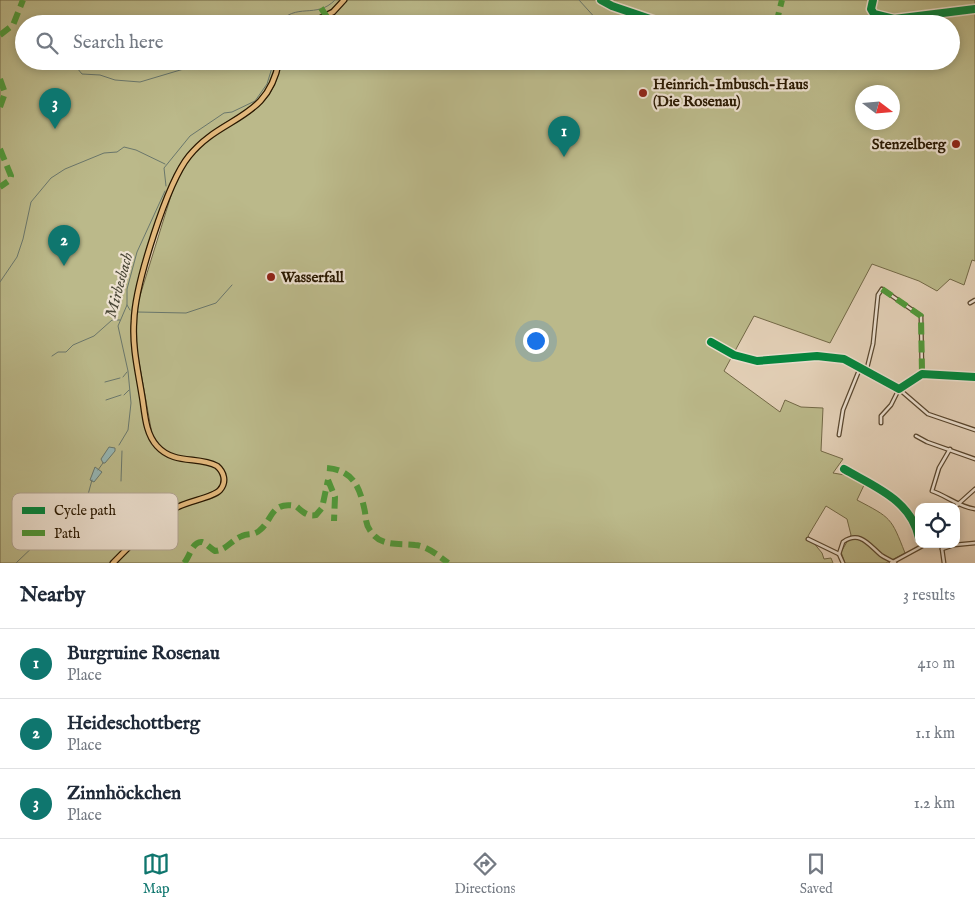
<!DOCTYPE html>
<html lang="en">
<head>
<meta charset="utf-8">
<style>
	:root { --surface:#fff; --page:#f2f2f3; --text:#1f2937; --muted:#747a83; --line:#e0e1e3; --accent:#0f766e }
	body { margin:0; font-family:"IM FELL English",serif; background:var(--page); color:var(--text) }
	.controls { position:absolute; right:15px; bottom:15px; display:grid; overflow:hidden; border-radius:10px; box-shadow:0 2px 8px #0003 }
	.controls button { width:45px; height:45px; display:grid; place-items:center; padding:0; border:0; border-bottom:1px solid var(--line); background:var(--surface); color:var(--text); font:25px sans-serif }
	.compass { position:absolute; left:855px; top:85px; width:45px; height:45px; border-radius:50%; background:var(--surface); box-shadow:0 2px 8px #0003; rotate:106deg }
	.you { position:absolute; left:535px; top:340px; width:18px; height:18px; margin:-12px; border:4px solid #fff; border-radius:50%; background:#1a73e8; box-shadow:0 0 0 8px #1a73e833 }
	.badge { display:grid; place-items:center; width:32px; height:32px; border-radius:50%; background:var(--accent); color:#fff; font-size:16px; font-weight:700 }
	.pin { position:absolute; translate:-50% -41px; filter:drop-shadow(0 1px 2px #0008) }
	.pin::after { content:''; position:absolute; top:26px; width:18px; height:15px; background:inherit; clip-path:polygon(0 0,100% 0,50% 100%) }
	.list { margin:0; padding:0; list-style:none }
	h2 { display:flex; justify-content:space-between; align-items:center; height:65px; margin:0; padding:0 20px; font-size:21px }
	h2 small { font-size:16px; font-weight:400; color:var(--muted) }
	.list li { display:grid; grid-template-columns:32px 1fr auto; gap:15px; align-items:center; box-sizing:border-box; height:70px; padding:0 20px; border-top:1px solid var(--line) }
	.list b { display:block; font-size:19px; white-space:nowrap }
	.list p { margin:0; font-size:16px; white-space:nowrap; color:var(--muted) }
	.list em { font-size:16px; font-style:normal; color:var(--muted) }
	.icon { flex:none; width:28px; height:28px; fill:none; stroke:currentColor; stroke-width:2; stroke-linecap:round; stroke-linejoin:round }
	.map { position:relative; flex:none; width:975px; height:563px; overflow:hidden }
	.search { position:absolute; background:var(--surface); box-shadow:0 2px 8px #0003; left:15px; right:15px; top:15px; height:55px; display:flex; align-items:center; gap:12px; box-sizing:border-box; padding:0 18px; border-radius:28px; color:var(--muted); font-size:19px }
	.sheet { height:275px; background:var(--surface) }
	nav { display:flex; justify-content:space-around; align-items:center; box-sizing:border-box; height:70px; border-top:1px solid var(--line); background:var(--surface); font-size:14px; color:var(--muted) }
	nav a { display:grid; justify-items:center; gap:2px }
	nav .on { color:var(--accent) }
	.map>svg:first-child { display:block }
</style>
</head>
<body>
<div class="map">
<svg width="975" height="563" viewBox="0 0 975 563">
	<rect width="100%" height="100%" fill="#e4d1b8"/>
	<filter id="stains"><feTurbulence type="fractalNoise" baseFrequency=".004" numOctaves="4"/><feColorMatrix values="0 0 0 0 .2 0 0 0 0 .09 0 0 0 0 .02 0 0 0 .5 -.17"/></filter>
	<radialGradient id="worn" r=".72"><stop offset=".6" stop-color="#630" stop-opacity="0"/><stop offset="1" stop-color="#630" stop-opacity=".3"/></radialGradient>
	<g fill="#bbb98a" stroke="#726846" fill-rule="evenodd">
		<path d="M0,0H341L328,12L304,24H24V61H278L271,85L250,108L220,126L194,147L174,175L166,195L143,268L132,318L146,429C165,478 207,450 221,474V484C213,497 190,497 177,505C151,519 131,543 110,563H0Z"/>
		<path d="M347,0H975V261L972,260L964,285L950,279L937,291L919,281L872,264L830,343L754,316L724,371L780,412L785,400L801,407L823,408L821,451L843,459L833,473L851,476L865,483L857,500C891,518 891,517 905,553L886,563H845L841,552L851,535L847,519L826,506L808,536L822,553L824,559L831,558L833,563H115C134,545 153,521 177,509C192,502 220,500 226,483C229,453 189,462 171,454C162,449 157,443 152,434L137,351L136,319L139,299L174,186C181,171 190,156 202,145C241,110 268,121 282,61H760L765,67L775,69L782,65L779,61H951V24H314L337,11ZM862,92H892V122H862Z"/>
	</g>
	<g fill="#96b6b4" stroke="#6a776c">
		<path d="M109,447L115,448V451L105,463H103L101,459Z"/>
		<path d="M95,467L102,472L94,482L90,480Z"/>
	</g>
	<g fill="none" stroke-linecap="round" stroke-linejoin="round">
		<g stroke="#6a776c" stroke-width="1">
			<path d="M579,0L598,21L609,24"/>
			<path d="M278,24C296,1 316,20 335,0"/>
			<path d="M23,59H24"/>
			<path d="M55,61L77,68L82,74L100,75L115,80L140,82L187,68L198,61"/>
			<path d="M166,186L164,168L190,136L224,113L232,112L255,101L267,84L274,61"/>
			<path d="M0,282L17,257L23,239L31,202L51,178L65,169L104,153L117,152L124,147L136,150L165,164"/>
			<path d="M127,305L130,310"/>
			<path d="M137,312L186,313L216,303L232,285"/>
			<path d="M52,356L58,352H66L73,345L94,336L112,320H120"/>
			<path d="M123,377L127,372"/>
			<path d="M105,382L120,378"/>
			<path d="M124,395L129,390"/>
			<path d="M106,400L121,395"/>
			<path d="M119,445L128,430L131,403L128,371L118,326L127,305V289L137,252L165,191"/>
			<path d="M98,470L103,463"/>
			<path d="M121,481L122,451"/>
			<path d="M16,563L38,542L83,513L92,480"/>
		</g>
		<g stroke="#58462f" stroke-width="5">
			<g id="minor">
				<path d="M970,303L975,300"/>
				<path d="M711,342L734,355L757,361L817,356L844,359L899,389L922,374L975,377"/>
				<path d="M866,372L873,344L878,295L882,289L921,316L922,374"/>
				<path d="M881,423V416L891,405L899,389L928,414L975,430"/>
				<path d="M839,435L843,410L860,368"/>
				<path d="M916,436L927,442L975,459"/>
				<path d="M950,449L939,468L932,491C947,496 959,507 975,509"/>
				<path d="M844,469C875,487 911,500 919,538"/>
				<path d="M955,507L975,489"/>
				<path d="M808,539L839,554L843,563"/>
				<path d="M942,549L954,545L975,543"/>
				<path d="M942,549L944,563"/>
				<path d="M839,554L843,542C860,530 869,545 881,555C885,558 891,560 895,563"/>
				<path d="M891,563L926,544"/>
			</g>
		</g>
		<g stroke="#291801" stroke-width="7">
			<g id="primary">
				<path d="M309,24L333,12L344,0"/>
				<path d="M113,563C132,544 151,523 174,509C186,501 213,498 220,490C227,482 224,472 217,466C198,456 174,465 157,446C145,433 145,413 142,396C138,371 132,346 134,321C135,285 167,183 189,156C222,115 268,121 279,61"/>
			</g>
		</g>
		<use href="#minor" stroke="#ede1d1" stroke-width="2.5"/>
		<use href="#primary" stroke="#e2b87c" stroke-width="4.5"/>
		<g stroke="#4f9939" stroke-width="6" stroke-dasharray="12 6" stroke-linecap="butt">
			<path d="M321,8L331,23"/>
			<path d="M776,24L782,0"/>
			<path d="M0,35L13,25L23,0"/>
			<path d="M0,79L5,93L0,107"/>
			<path d="M0,149L11,176L10,180L0,187"/>
			<path d="M882,289L921,316L922,374"/>
			<path d="M327,468C353,470 360,487 365,512C366,521 366,526 372,533C382,547 400,543 415,545C427,546 438,555 448,563"/>
			<path d="M328,480L335,497L334,521"/>
			<path d="M184,563C190,557 192,541 202,542C206,543 211,549 215,551C227,550 231,540 242,536C248,533 254,536 260,530C273,519 271,501 296,506C302,511 307,517 316,515L322,508L328,480"/>
		</g>
		<g stroke="#ede1d1" stroke-width="11">
			<g id="cycleway">
				<path d="M601,0L612,6L665,24"/>
				<path d="M873,0L871,9L874,14L894,19L975,9"/>
				<path d="M711,342L734,355L757,361L817,356L844,359L899,389L922,374L975,377"/>
				<path d="M844,469C875,487 911,500 919,538"/>
			</g>
		</g>
		<use href="#cycleway" stroke="#00873e" stroke-width="8"/>
	</g>
	<g fill="#8f2418" stroke="#ede1d1" stroke-width="2">
		<circle cx="643" cy="93" r="5"/>
		<circle cx="956" cy="144" r="5"/>
		<circle cx="271" cy="277" r="5"/>
	</g>
	<g text-anchor="middle" stroke-width="4.5" stroke-linejoin="round" paint-order="stroke">
		<g font-size="15" font-weight="bold" fill="#291801" stroke="#ede1d1" text-anchor="start">
			<text x="653" y="89">Heinrich-Imbusch-Haus<tspan x="653" dy="17">(Die Rosenau)</tspan></text>
			<text x="946" y="149" text-anchor="end">Stenzelberg</text>
			<text x="281" y="282">Wasserfall</text>
		</g>
		<g font-size="16" font-style="italic" fill="#4a4737" stroke="#ede1d1">
			<text transform="translate(118 285) rotate(-75)" y="6">Mirbesbach</text>
		</g>
	</g>
	<rect x="12" y="493" width="166" height="57" rx="8" fill="#ede1d1" stroke="#b2a593" stroke-width="1"/>
	<rect x="22" y="507" width="23" height="7" fill="#00873e"/>
	<rect x="22" y="530" width="23" height="6" fill="#4f9939"/>
	<g font-size="14" fill="#291801">
		<text x="54" y="515">Cycle path</text>
		<text x="54" y="538">Path</text>
	</g>
	<rect width="100%" height="100%" filter="url(#stains)"/>
	<rect width="100%" height="100%" fill="url(#worn)"/>
</svg>
<div class="controls">
<button><svg class="icon" aria-label="locate" viewBox="0 0 24 24"><circle cx="12" cy="12" r="6"/><path d="M12 2v4M12 18v4M2 12h4M18 12h4"/></svg></button>
</div>
<svg class="compass" viewBox="-18 -18 36 36"><path d="M0-13l5 13h-10z" fill="#e53935"/><path d="M0 13l5-13h-10z" fill="#747a83"/></svg>
<div class="you"></div>
<div class="pin badge" style="left:564px;top:157px">1</div>
<div class="pin badge" style="left:64px;top:266px">2</div>
<div class="pin badge" style="left:55px;top:129px">3</div>
<div class="search"><svg class="icon" aria-label="search" viewBox="0 0 24 24"><circle cx="10" cy="10" r="6"/><path d="M15 15l6 6"/></svg>Search here</div>
</div>
<section class="sheet">
<h2>Nearby<small>3 results</small></h2>
<ul class="list">
<li><span class="badge">1</span><div><b>Burgruine Rosenau</b><p>Place</p></div><em>410 m</em></li>
<li><span class="badge">2</span><div><b>Heideschottberg</b><p>Place</p></div><em>1.1 km</em></li>
<li><span class="badge">3</span><div><b>Zinnhöckchen</b><p>Place</p></div><em>1.2 km</em></li>
</ul>
</section>
<nav>
<a class="on"><svg class="icon" aria-label="map" viewBox="0 0 24 24"><path d="M3 6l6-2 6 2 6-2v14l-6 2-6-2-6 2zM9 4v14M15 6v14"/></svg>Map</a>
<a><svg class="icon" aria-label="directions" viewBox="0 0 24 24"><path d="M12 3l9 9-9 9-9-9zM9 14v-3h6M13 9l2 2-2 2"/></svg>Directions</a>
<a><svg class="icon" aria-label="saved" viewBox="0 0 24 24"><path d="M7 4h10v16l-5-4-5 4z"/></svg>Saved</a>
</nav>
</body>
</html>
